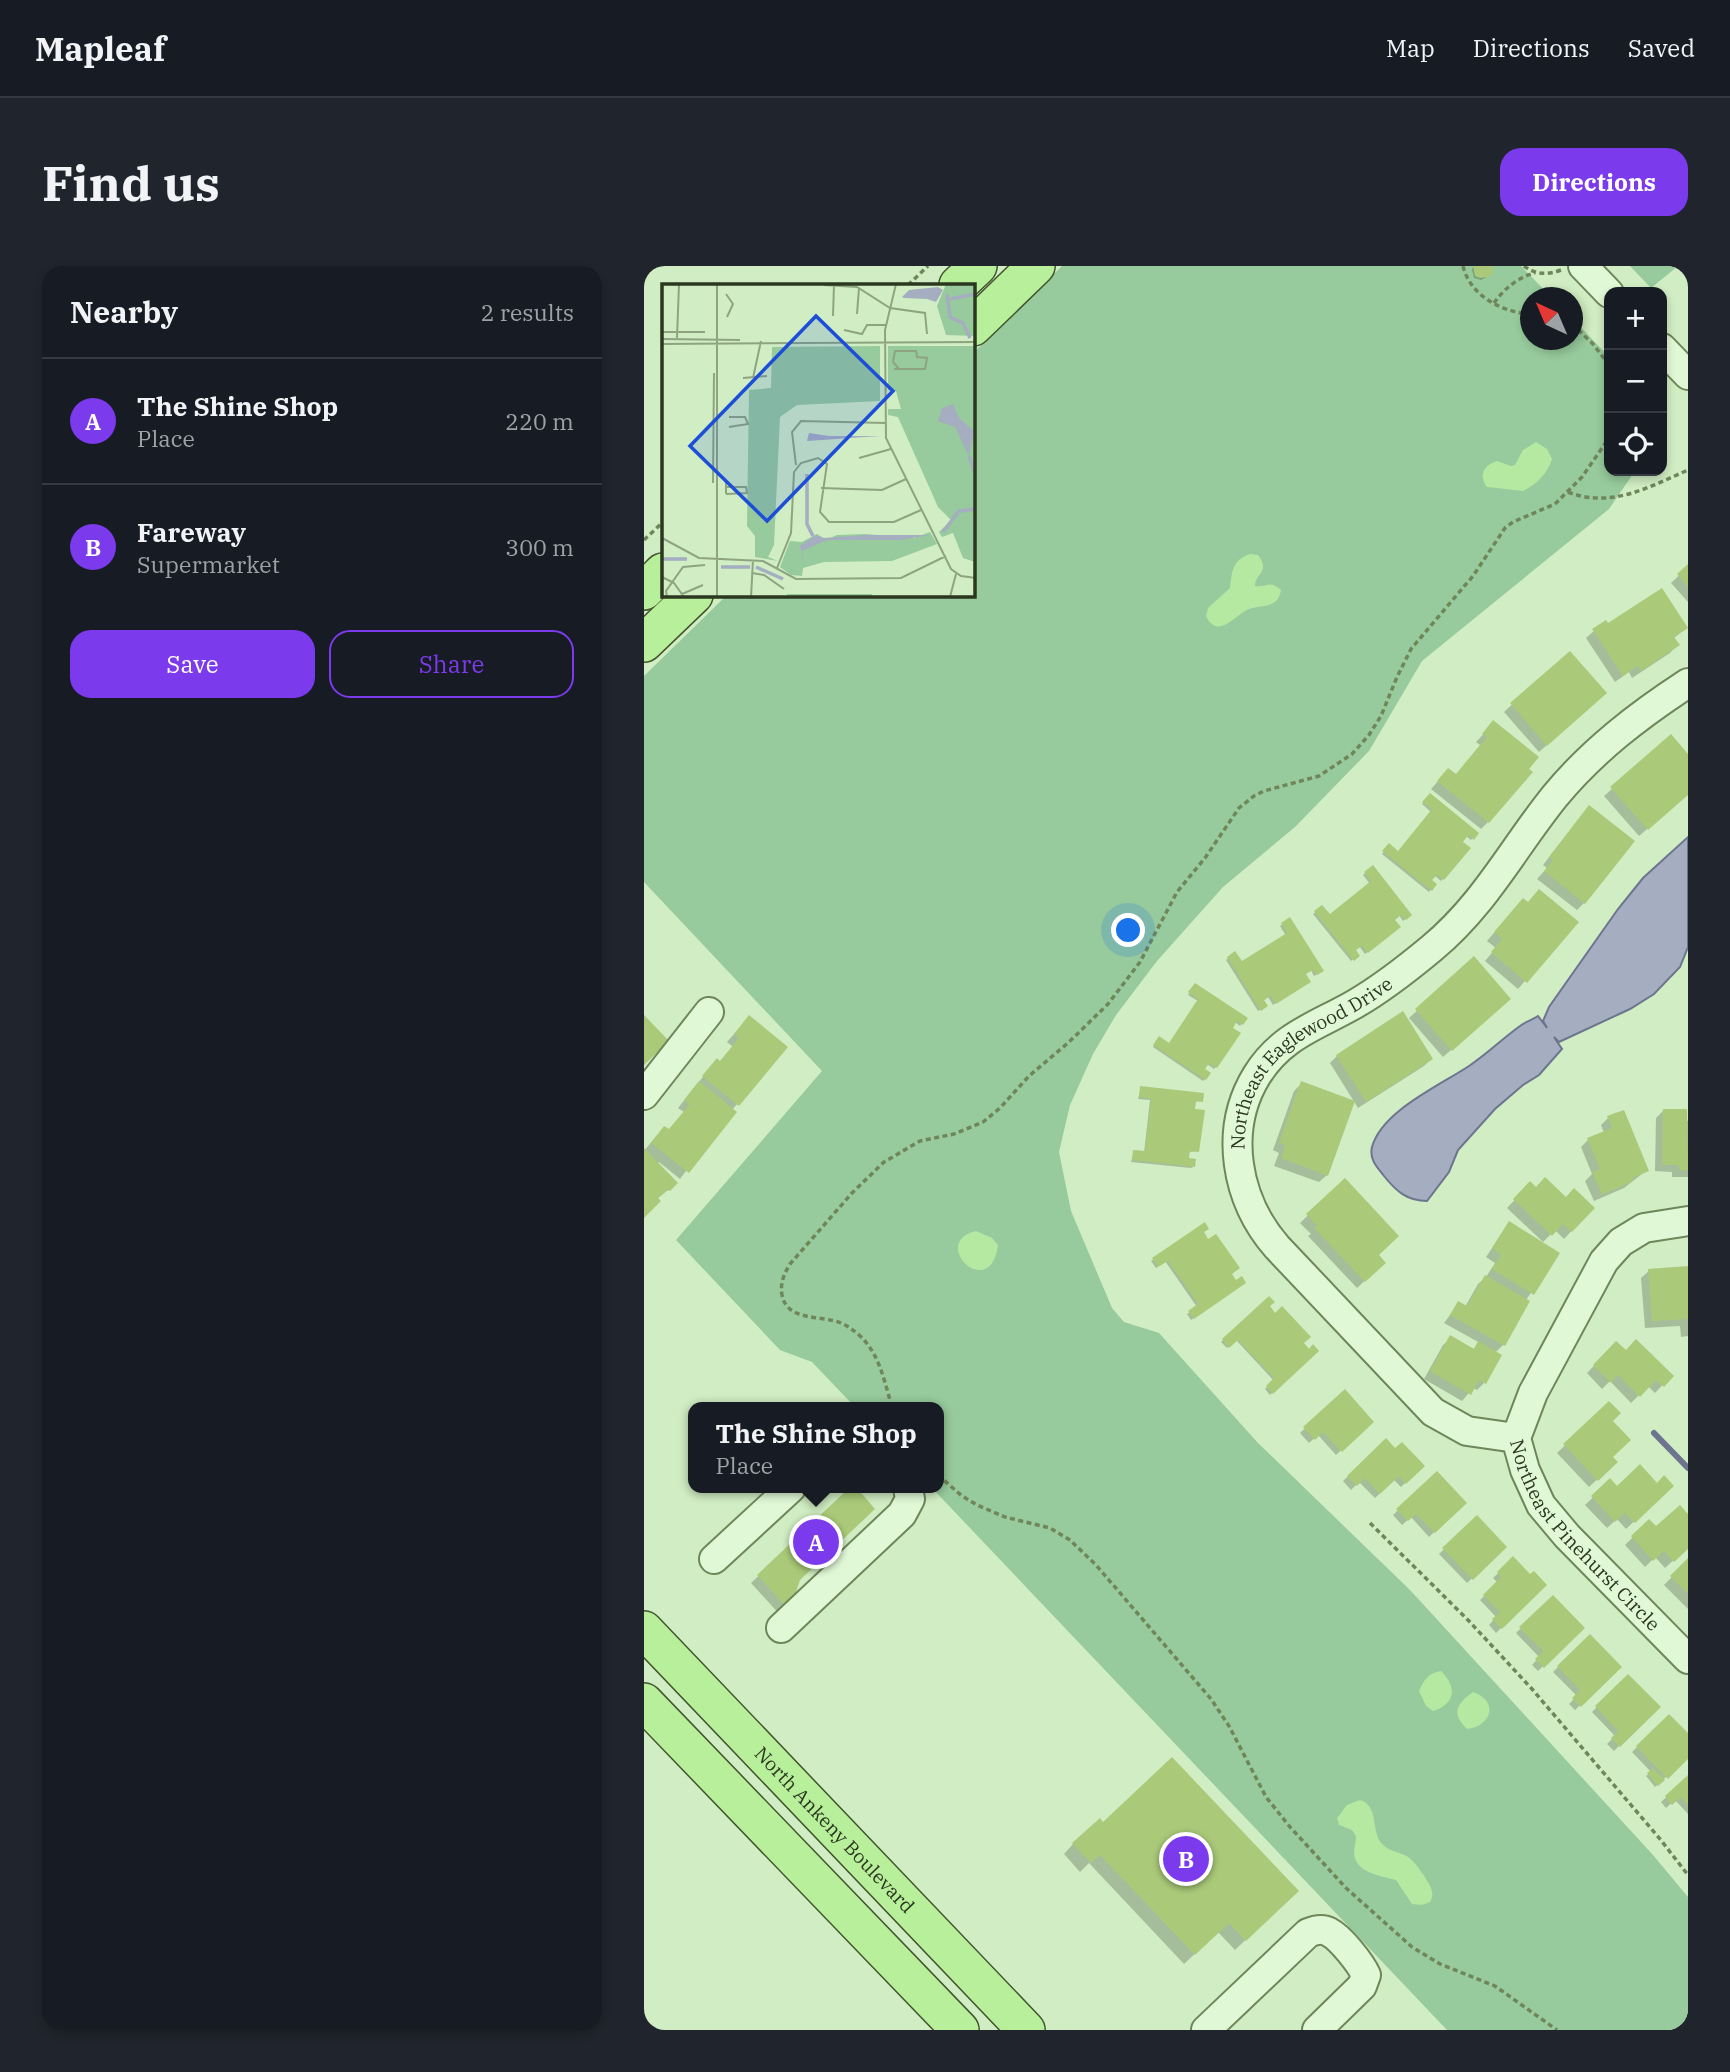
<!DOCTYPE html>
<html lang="en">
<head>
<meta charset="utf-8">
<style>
	:root { --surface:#171b24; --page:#20242c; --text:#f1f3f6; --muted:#9ea1a6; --line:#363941; --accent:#7c3aed }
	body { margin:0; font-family:"IBM Plex Serif",serif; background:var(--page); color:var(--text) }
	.controls { position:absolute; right:21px; top:21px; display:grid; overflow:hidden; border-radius:14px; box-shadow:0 4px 10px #0003 }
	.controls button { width:63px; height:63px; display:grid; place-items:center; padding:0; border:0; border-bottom:2px solid var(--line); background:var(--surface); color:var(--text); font:35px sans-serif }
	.compass { position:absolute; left:876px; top:21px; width:63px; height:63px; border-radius:50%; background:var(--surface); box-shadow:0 4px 10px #0003; rotate:316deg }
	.you { position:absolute; left:485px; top:665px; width:24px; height:24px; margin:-18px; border:5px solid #fff; border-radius:50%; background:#1a73e8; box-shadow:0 0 0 10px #1a73e833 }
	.badge { display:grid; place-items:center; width:46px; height:46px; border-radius:50%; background:var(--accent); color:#fff; font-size:23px; font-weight:700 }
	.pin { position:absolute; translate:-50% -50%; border:4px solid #fff; box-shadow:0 2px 7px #0006 }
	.popup { position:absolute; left:44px; top:1136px; width:256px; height:91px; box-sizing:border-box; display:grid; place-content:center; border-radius:14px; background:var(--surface); filter:drop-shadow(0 2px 5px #0005); font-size:23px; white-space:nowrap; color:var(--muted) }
	.popup b { font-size:26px; color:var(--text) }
	.popup::after { content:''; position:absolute; left:50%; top:100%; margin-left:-14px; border:14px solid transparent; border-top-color:var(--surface) }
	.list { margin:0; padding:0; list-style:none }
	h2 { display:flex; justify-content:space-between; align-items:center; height:91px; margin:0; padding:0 28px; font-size:30px }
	h2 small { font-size:23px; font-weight:400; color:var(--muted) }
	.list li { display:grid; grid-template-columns:46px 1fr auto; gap:21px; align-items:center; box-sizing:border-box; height:126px; padding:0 28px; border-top:2px solid var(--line) }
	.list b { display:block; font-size:26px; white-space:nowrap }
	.list p { margin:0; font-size:23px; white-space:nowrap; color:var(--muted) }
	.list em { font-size:23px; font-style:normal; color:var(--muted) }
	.actions { display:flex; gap:14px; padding:21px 28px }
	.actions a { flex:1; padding:16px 0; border:2px solid var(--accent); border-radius:21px; text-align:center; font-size:24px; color:var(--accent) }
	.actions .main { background:var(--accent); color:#fff }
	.icon { flex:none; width:38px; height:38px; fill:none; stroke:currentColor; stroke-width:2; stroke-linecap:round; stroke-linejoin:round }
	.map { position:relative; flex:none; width:1044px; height:1764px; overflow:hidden; border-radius:21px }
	header { display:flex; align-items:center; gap:42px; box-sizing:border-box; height:98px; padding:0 35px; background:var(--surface); border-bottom:2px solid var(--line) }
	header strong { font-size:33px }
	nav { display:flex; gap:38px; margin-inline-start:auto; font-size:24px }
	.intro { display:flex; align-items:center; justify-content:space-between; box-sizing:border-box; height:168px; padding:0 42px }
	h1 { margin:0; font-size:49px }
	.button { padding:18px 32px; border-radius:21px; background:var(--accent); color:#fff; font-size:24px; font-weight:700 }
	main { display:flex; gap:42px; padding:0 42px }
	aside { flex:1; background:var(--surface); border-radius:21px; box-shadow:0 4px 10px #0003 }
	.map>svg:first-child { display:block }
</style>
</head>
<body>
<header>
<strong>Mapleaf</strong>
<nav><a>Map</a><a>Directions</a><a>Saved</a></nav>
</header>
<div class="intro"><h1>Find us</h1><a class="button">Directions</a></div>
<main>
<aside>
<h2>Nearby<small>2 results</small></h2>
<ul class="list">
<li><span class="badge">A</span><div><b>The Shine Shop</b><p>Place</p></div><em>220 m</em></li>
<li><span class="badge">B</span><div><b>Fareway</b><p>Supermarket</p></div><em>300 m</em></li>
</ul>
<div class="actions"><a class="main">Save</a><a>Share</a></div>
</aside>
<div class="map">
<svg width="1044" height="1764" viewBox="0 0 1044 1764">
	<rect width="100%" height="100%" fill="#d0edc3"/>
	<g fill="#97ca9c">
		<path d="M418,0H877L907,31L886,32V74H928L929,53L965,91V205H991L965,243L778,395L725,485L651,561L579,621L513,695L472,749L449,788L426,839L415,886L427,945L468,1042L480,1056L515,1067L614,1177L766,1324L1009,1589L1044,1631V1764H803L288,1222H294V1141H211L168,1096L136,1084L32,974L178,805L0,616V410L83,329H329V87Z"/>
		<path d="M986,0H1034L1007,22Z"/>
	</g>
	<g fill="#b5e8a0">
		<path d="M892,176L903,183L908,193C904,207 892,219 879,225L843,221C834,209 840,199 853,195L867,200L871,199L879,184Z"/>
		<path d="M606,288L614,289C627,306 611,307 611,320C623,322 625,313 637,324C634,343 619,338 605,343C592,348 574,375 562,350L564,342L586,322C588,306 588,294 606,288Z"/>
		<path d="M332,965L348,972L354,979C346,1038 284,976 332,965Z"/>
		<path d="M797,1405C813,1421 812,1438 789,1445L782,1440L775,1425C780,1414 784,1407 797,1405Z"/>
		<path d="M829,1426C855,1435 848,1460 823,1463C807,1448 812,1438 829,1426Z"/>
		<path d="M716,1534C736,1540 726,1567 739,1579C747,1586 756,1586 764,1591C770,1594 788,1619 788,1626C789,1630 788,1632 786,1636L778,1639L768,1638L752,1614C737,1610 711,1607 710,1587C710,1581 712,1576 712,1570L708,1564L695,1559L693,1552L703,1539Z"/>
	</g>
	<path fill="#a5adc0" stroke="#6c758d" stroke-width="2" d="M1044,571V681L1036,701L1010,728L986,743L915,776L910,771L918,783L895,809L879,819L851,843L814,884L805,906L783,935C763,935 752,925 740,910C733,901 725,893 728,881C738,845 795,820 825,800C843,788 858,773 876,760C881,756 888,754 894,750L903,762L899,755L905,741L974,643L999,612Z"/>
	<g fill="#0003">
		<path d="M830,0H847L843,11L837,14L830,12L828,3Z"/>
		<path d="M1044,301V336L1027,317Z"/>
		<path d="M964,360L1042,362L1029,373L1033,379L1026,387L988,412L985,406L971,416L942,372L950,365Z"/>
		<path d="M925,387L953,435L895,486L860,446Z"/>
		<path d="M850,457L844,556L837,563L787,523L797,512L811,510L836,479L832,476Z"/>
		<path d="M1044,491V528L995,570L960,530L968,523Z"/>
		<path d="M786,530L832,568L827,574L822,570L817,576L824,582L797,615L790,609L786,615L791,619L785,626L738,588L745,580L754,587L787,546L778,538Z"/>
		<path d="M938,549L940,637L933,644L893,613L903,602L899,599Z"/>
		<path d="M728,601L766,649L759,655L755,649L749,654L755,661L721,688L715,680L710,685L714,689L707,695L669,648L678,641L685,651L726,618L719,609Z"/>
		<path d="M872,641L932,656L874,723L841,695L852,682L843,675Z"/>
		<path d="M646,653L676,707L670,710L667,704L661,708L663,717L629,739L624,731L619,735L620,742L614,745L582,694L584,692L597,698L642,670L636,660Z"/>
		<path d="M830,692L858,740L799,791L765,752Z"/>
		<path d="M549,721L601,753L596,760L591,756L572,801L570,803L563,798L559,804L561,813L559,815L509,781L513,774L525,779L554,735L544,729Z"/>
		<path d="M98,759L142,781L88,844L36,913L15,896L13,898L24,924L13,933L0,949V885L13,869L24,865L40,846L34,842L66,802L76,797L89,781L83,776Z"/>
		<path d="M693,790L787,793L780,800L714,842L686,797Z"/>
		<path d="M658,817L683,909L675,916L630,900L635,887L629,884L650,825Z"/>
		<path d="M497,822L557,835L550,836L554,885L544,886L543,894L549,901L547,902L487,896L490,886L500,887L506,834L494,833Z"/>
		<path d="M1020,844L1044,855V911H1028V906L1011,905L1012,852Z"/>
		<path d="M964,852L1003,904L980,922L950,935L941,915L948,908L937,881L944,874L960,867L957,859Z"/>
		<path d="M701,914L732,989L740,997L713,1022L664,970L667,968L656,957Z"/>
		<path d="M886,918L892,923L949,942L920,973L911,964L899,976L863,942Z"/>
		<path d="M865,957L914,988L882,1034L859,1079L851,1087L840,1117L833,1124L829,1122L818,1135L780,1113L799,1079L807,1072L828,1084L836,1077L800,1057L815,1037L821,1041L834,1018L842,1011L851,997L842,991Z"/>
		<path d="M558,967L591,1016L598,1019L547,1054L543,1048L553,1041L521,995L512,1002L507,995Z"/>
		<path d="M1044,1002V1070L1037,1071L1036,1060L1001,1062L997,1012L1005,1005Z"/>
		<path d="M625,1033L623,1041L664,1086L673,1085L626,1129L621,1123L630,1115L592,1074L583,1082L577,1076Z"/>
		<path d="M972,1077L981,1086L1027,1110L1011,1127L1004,1120L987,1137L966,1115L958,1123L943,1107Z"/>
		<path d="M700,1126L728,1156L692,1189L674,1169L665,1177L656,1167Z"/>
		<path d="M965,1137L967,1191L972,1196L945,1221L913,1187Z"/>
		<path d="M742,1175L751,1185L779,1200L757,1221L750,1214L731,1232L715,1216L707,1224L699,1215Z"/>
		<path d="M793,1207L821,1237L785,1271L767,1251L758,1259L749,1249Z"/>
		<path d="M966,1215L973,1222L1028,1220L982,1263L973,1253L963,1262L941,1239Z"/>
		<path d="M208,1222H211L229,1243L154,1314L138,1351L107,1317Z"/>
		<path d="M1044,1250V1281L1021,1302L1011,1291L1001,1301L981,1279L1005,1255L1012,1263Z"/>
		<path d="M833,1252L861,1281L823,1317L795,1288Z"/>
		<path d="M869,1293L886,1311L901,1319L852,1367L845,1359L852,1351L836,1334L854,1317L849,1312Z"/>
		<path d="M1044,1295V1343L1020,1319Z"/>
		<path d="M909,1331L938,1362L894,1405L888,1399L895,1391L872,1367Z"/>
		<path d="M946,1370L976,1401L931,1444L925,1438L933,1430L909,1406Z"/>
		<path d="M984,1410L1014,1441L970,1485L963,1478L971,1470L948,1446Z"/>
		<path d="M1025,1450L1044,1470V1491L1011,1521L1002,1510L1007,1506L988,1486Z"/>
		<path d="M1044,1511V1548L1031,1534L1022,1542L1017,1536Z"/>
		<path d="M459,1558L653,1625L591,1684L574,1666L540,1698L445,1597L436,1606L420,1588L429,1578Z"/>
	</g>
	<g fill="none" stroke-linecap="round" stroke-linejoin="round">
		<path stroke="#6c758d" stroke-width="6" d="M1010,1167L1044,1202"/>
	</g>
	<g fill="#aaca79">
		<path d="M829,0H849V7L844,11L836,12L831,10Z"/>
		<path d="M1044,298V321L1033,308Z"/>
		<path d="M1018,322L1044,362L1030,371L1036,379L997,405L992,398V401L979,410L948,363L962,354L964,357Z"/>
		<path d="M926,385L963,427L903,480L866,437Z"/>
		<path d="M849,454L895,491L885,503L889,506L845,557L793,515L804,502L812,508L843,471L838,468Z"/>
		<path d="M1027,468L1044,488V529L1004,564L966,521Z"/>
		<path d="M786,527L835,567L830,574L824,569L819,576L827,582L800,614L793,609L788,614L793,618L788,625L738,585L745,577L754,585L788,543L778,536Z"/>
		<path d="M945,539L991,575L941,638L900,605L909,594L905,591Z"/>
		<path d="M729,599L768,649L762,654L757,649L751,654L757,661L724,687L718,680L712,684L716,690L710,695L670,645L678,639L686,648L727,615L720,606Z"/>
		<path d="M895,623L935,656L883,717L847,686L858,673L850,666L879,632L884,636Z"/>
		<path d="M646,651L680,705L673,709L669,704L662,708L667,716L632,738L627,730L620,734L624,740L617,745L583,691L591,685L598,695L643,667L637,657Z"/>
		<path d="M830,690L867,733L808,785L771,743Z"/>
		<path d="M551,717L604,752L599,759L593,755L589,762L597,767L573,802L565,797L561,803L567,807L562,814L509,779L515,770L525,777L554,733L544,726Z"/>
		<path d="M759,745L789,793L722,836L692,789Z"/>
		<path d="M0,749L25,775L0,799Z"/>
		<path d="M105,749L144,781L95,840L58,810L73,792L76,795L95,772L90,768Z"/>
		<path d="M55,815L93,846L45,907L7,877L20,860L25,863L46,838L40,834Z"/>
		<path d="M657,815L711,835L684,910L637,892L641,879L635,877Z"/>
		<path d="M496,820L560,827L559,836L552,835L551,843L561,844L555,886L546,885L545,892L552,893L551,901L488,894L489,884L501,885L507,833L495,831Z"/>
		<path d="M1019,843H1043L1044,904H1035V899H1018Z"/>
		<path d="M980,844L1005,905L988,912L989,915L958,929L948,906L956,903L943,872L968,862L963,850Z"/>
		<path d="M0,882L34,917L26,925L23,924L14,932L17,935L0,952Z"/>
		<path d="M901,911L922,931L930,922L951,942L928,966L919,958L908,970L869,933L886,915L892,921Z"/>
		<path d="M701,912L755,970L735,989L742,997L721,1016L670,962L673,960L662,948Z"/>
		<path d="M865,955L916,987L890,1029L848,1003L857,989L848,982Z"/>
		<path d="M561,956L565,963L560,966L564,973L572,968L596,1002L588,1008L592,1014L598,1010L602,1017L550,1053L544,1045L554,1038L539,1016L524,995L514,1001L508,992Z"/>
		<path d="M1044,1000V1053L1008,1055L1004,1003Z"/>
		<path d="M841,1009L886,1035L861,1080L806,1049L814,1035L823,1040Z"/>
		<path d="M625,1030L631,1036L626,1040L631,1047L638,1040L667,1071L660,1077L665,1083L669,1078L675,1085L629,1128L622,1120L630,1112L594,1074L585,1082L578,1073Z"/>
		<path d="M806,1069L830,1083L834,1075L858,1089L842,1118L835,1114L827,1129L786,1105Z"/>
		<path d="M992,1073L1030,1110L1020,1121L1012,1114L996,1131L974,1109L967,1117L949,1099L972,1075L982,1084Z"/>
		<path d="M701,1123L730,1156L698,1186L679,1166L671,1174L659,1161Z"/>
		<path d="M965,1135L977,1147L969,1155L987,1174L969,1191L974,1196L954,1215L919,1178Z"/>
		<path d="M742,1172L751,1182L758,1176L781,1200L762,1218L755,1210L736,1228L721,1212L713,1220L703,1210Z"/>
		<path d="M996,1198L1013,1217L1020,1209L1030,1220L991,1257L981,1247L971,1256L947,1230L966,1212L973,1220Z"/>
		<path d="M793,1205L823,1237L791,1267L772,1248L764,1255L752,1243Z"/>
		<path d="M205,1222H213L231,1243L156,1314L146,1345L113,1309Z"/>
		<path d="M1036,1239L1044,1248V1283L1030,1296L1020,1285L1009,1295L987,1270L1005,1253L1012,1260Z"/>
		<path d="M833,1249L863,1281L829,1314L798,1282Z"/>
		<path d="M869,1290L886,1308L890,1305L903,1319L858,1363L848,1353L856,1346L839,1329L857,1311L853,1306Z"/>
		<path d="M1044,1292V1328L1026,1310Z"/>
		<path d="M909,1329L941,1362L900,1402L891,1393L899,1385L875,1361Z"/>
		<path d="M946,1368L978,1401L937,1441L928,1432L936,1424L913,1400Z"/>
		<path d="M984,1408L1017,1441L976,1481L967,1472L974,1465L951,1440Z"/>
		<path d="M1025,1448L1044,1467V1493L1024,1513L992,1480Z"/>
		<path d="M528,1491L655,1625L602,1675L585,1657L551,1689L456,1589L447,1597L428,1577L456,1552L459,1556Z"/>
		<path d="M1009,1502L1021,1514L1014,1520L1003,1507Z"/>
		<path d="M1044,1509V1539L1037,1531L1028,1539L1021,1530Z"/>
	</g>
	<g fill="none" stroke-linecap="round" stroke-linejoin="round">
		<g stroke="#6f865a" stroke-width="32">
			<g id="minor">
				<path d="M939,0L965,27"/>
				<path d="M1018,82L1044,109"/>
				<path d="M0,829L65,746"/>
				<path id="s1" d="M1044,955L1000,962L977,976L960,995L889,1127L872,1172L881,1204L897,1239L923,1270L1044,1393"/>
				<path id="s2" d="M872,1172L823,1165L789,1146L633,981C592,934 579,864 613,809C638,769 673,760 711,738C737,723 764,702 788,682C841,638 869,582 911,530C949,484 995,449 1044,417"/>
				<path d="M70,1293L147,1222"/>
				<path d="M137,1362L258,1248L266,1233L264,1222"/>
				<path d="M562,1764L664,1667C671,1664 678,1662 685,1666C697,1672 717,1698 722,1709L718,1720L673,1764"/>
			</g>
		</g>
		<g stroke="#43542e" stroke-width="40">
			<g id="major">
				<path d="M314,19L334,0"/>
				<path d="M329,61L392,0"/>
				<path d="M0,325L19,306"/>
				<path d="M0,377L50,329"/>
				<path id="s3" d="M0,1364L382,1764"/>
				<path d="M0,1436L316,1764"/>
			</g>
		</g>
		<g stroke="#6f865a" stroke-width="3.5" stroke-dasharray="5 3.5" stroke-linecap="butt">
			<path d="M819,0C826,30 858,46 886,48"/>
			<path d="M880,0C892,9 903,9 917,4"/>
			<path d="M264,19L284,0"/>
			<path d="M850,37C860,23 874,11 891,7"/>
			<path d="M928,58L949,78L965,99"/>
			<path d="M924,226C967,243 1005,221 1044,204"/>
			<path d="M0,274L19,256"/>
			<path d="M248,1141C240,1115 236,1088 215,1069C209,1064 204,1060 197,1057C178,1049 143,1056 138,1029C136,1017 140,1008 146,998L208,927L240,896L276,875L310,868L339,856L356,842L385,810L424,777L464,738L496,696L533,626L561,592L595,542L610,530L620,525L675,510L708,488L725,469L737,450L753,411L767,383L829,310L861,262L869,256L911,238L938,211L965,172"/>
			<path d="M294,1209L318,1230L333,1239L361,1251L406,1262L426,1274L452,1299L567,1433L585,1460L622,1531L646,1561L702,1622L768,1681L796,1698L851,1720L913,1764"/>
			<path d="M726,1257L824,1354L888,1423L1016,1573L1044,1609"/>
		</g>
		<use href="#minor" stroke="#e0f8d6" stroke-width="28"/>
		<use href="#major" stroke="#b7ef9b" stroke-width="37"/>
	</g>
	<g text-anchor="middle" stroke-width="5" stroke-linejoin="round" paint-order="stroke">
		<g font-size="19" fill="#2b371e" stroke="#ddf4d2">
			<text dy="7" stroke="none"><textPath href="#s2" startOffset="544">Northeast Eaglewood Drive</textPath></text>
			<text dy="7" stroke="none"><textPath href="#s1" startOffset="416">Northeast Pinehurst Circle</textPath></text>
			<text dy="7" stroke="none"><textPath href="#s3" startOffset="276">North Ankeny Boulevard</textPath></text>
		</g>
	</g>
	<g transform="translate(18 18)">
		<rect width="313" height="313" fill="#d0edc3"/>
		<path d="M284,0H313V52L284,51L275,22ZM218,62V117L135,121L118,133L112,261L106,273L116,277L93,273V252L85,242L87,106L109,104L110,63ZM226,62H313V278L301,274L291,249L280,253L277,248L289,236L276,223L236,133L226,131V125H239L234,107L226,106ZM268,248L275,260L230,277L162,278L141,284L140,292L129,291L118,283L128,257L140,258L155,250L164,256L175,251L203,250L252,254ZM125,310H210V313H125Z" fill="#97ca9c"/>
		<path d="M276,3L281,6L274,18L265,15L242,14L240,13L247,6ZM291,120L297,134L312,147L307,172L293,143L276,137L280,124ZM147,149L167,152H218L145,157ZM154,251L162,254L204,251H268L238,256H165L140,267L143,281L138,262Z" fill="#a5adc0"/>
		<path fill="none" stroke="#a5adc0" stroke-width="3.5" d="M285,10L288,33L301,39L308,54M288,15L314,10M307,172L314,192M145,190V240L151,252M281,248L297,227L314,225M0,275H25M59,283H88M94,283L121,295"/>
		<path fill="none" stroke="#8ea481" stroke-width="2" d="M234,0L223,46L224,154L289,285L299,292L314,294M162,1L195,3L228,24L263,29L265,50M64,10L71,20L65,33M195,30L197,4M171,32L172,0M182,46L200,50L205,41H224M0,48H43M15,54L17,0M0,55L78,56M0,60L314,58M232,85H263L265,74L255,73L254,67H233L231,78L237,85M81,94L105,92M91,94L99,57M67,143L86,140L83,133H67M197,174L229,165M134,181L130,148L139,137L223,139M64,198V209L65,210L85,209L84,203H64M51,199L52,89M159,204L220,206L244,195M0,254L37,274L101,277L134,295L239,294L284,272M115,284L129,249L132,188L139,179L156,174L165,180L158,228L167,238H232L259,226M90,289L102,291L122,305M0,293L12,299L22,313M20,310L41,301M5,313L4,307L21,283L43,281M55,313V0M89,313L91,276M288,313L294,290"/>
		<path fill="#1d4ed8" fill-opacity="0.15" stroke="#1d4ed8" stroke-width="3.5" d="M154,32L231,107L105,237L28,162Z"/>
		<rect width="313" height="313" fill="none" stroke="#2b371e" stroke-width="3.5"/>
	</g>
</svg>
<div class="controls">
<button>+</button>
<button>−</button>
<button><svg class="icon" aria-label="locate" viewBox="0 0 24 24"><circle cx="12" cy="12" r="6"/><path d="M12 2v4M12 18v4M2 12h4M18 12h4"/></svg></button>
</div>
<svg class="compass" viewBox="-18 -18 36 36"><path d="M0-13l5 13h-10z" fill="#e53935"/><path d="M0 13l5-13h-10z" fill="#9ea1a6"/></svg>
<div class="you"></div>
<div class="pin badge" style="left:172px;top:1276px">A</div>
<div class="popup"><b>The Shine Shop</b>Place</div>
<div class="pin badge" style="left:542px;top:1593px">B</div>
</div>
</main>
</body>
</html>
